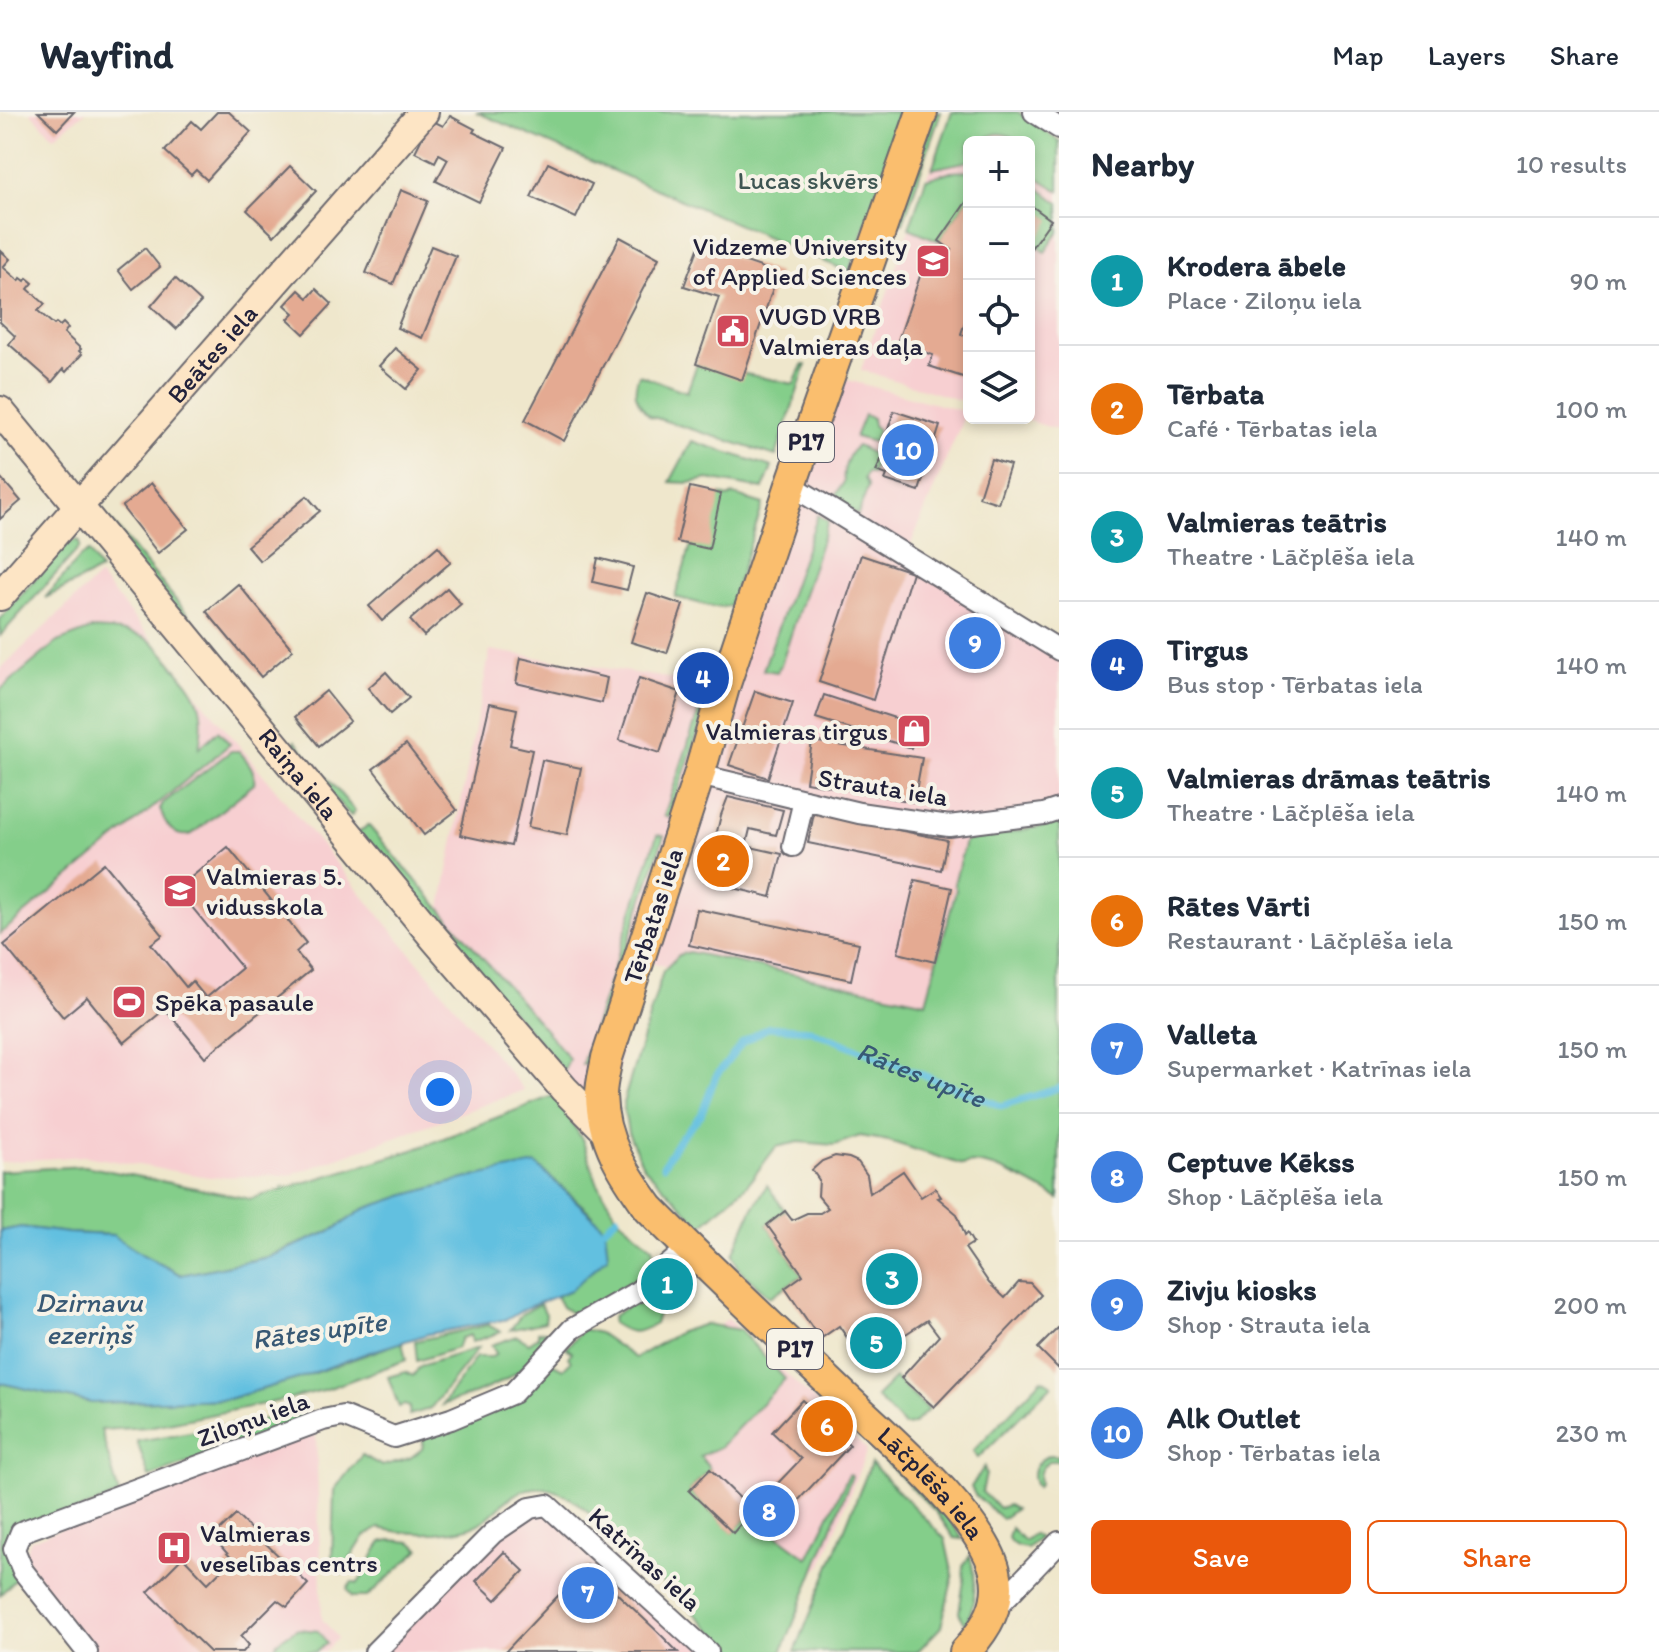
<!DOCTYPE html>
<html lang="en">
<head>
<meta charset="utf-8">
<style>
	:root { --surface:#fff; --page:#f6f6f7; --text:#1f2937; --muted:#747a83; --line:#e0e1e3; --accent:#ea580c }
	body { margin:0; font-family:Itim,sans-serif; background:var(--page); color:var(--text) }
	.controls { position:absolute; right:24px; top:24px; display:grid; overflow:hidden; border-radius:12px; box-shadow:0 4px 12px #0003 }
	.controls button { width:72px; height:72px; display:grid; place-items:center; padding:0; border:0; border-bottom:2px solid var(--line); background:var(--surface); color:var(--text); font:40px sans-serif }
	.you { position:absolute; left:440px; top:980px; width:28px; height:28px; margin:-20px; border:6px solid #fff; border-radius:50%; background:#1a73e8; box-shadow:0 0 0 12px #1a73e833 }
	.badge { display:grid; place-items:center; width:52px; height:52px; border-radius:50%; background:var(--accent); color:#fff; font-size:26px; font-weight:700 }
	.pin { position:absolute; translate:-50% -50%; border:4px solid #fff; box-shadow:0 2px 8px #0006 }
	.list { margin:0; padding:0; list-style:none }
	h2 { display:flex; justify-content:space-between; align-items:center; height:104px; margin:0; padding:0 32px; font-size:34px }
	h2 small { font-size:26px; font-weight:400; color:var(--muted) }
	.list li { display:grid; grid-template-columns:52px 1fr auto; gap:24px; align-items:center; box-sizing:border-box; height:128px; padding:0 32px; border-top:2px solid var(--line) }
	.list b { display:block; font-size:30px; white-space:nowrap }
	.list p { margin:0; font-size:26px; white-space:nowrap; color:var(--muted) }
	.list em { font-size:26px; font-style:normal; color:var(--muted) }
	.actions { display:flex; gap:16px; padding:24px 32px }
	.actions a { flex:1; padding:18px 0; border:2px solid var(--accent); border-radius:12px; text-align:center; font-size:28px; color:var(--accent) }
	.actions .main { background:var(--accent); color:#fff }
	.icon { flex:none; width:44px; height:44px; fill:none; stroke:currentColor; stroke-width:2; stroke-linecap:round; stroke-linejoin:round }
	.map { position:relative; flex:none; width:1059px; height:1540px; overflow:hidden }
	header { display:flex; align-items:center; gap:48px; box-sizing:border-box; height:112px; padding:0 40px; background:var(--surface); border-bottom:2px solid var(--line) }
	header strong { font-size:38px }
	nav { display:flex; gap:44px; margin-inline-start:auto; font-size:28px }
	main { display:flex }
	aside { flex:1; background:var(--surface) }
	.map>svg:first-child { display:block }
</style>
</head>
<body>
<header>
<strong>Wayfind</strong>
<nav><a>Map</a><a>Layers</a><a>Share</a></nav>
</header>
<main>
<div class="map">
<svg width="1059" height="1540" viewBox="0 0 1059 1540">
	<rect width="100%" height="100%" fill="#f7f3e8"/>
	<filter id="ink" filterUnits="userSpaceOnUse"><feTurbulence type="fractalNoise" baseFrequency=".0125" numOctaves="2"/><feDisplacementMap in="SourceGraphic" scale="16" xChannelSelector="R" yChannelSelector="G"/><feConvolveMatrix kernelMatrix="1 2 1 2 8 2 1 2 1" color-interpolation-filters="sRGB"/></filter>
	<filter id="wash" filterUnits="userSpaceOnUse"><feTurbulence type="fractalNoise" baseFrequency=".006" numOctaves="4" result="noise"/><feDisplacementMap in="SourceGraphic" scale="32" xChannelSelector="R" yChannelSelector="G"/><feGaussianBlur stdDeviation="1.8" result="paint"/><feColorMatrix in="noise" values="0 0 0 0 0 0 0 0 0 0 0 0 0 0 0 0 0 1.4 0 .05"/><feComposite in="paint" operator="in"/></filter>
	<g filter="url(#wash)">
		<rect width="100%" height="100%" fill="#efe7cc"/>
		<g fill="#f7cfd1">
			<path d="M30,0H85L54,25Z"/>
			<path d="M952,0H1018L1059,29V318L1019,306H1029V30H969V291L861,258L926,67Z"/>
			<path d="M829,263L966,300L906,444L1059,538V697L989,710L927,913L638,848L606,1019L435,827L490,538L724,575Z"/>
			<path d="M99,464L524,978L291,1063L209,1065L85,1044L0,1050V557Z"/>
			<path d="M728,1207L867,1338L822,1453L786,1486L595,1304Z"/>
			<path d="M316,1322L322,1507L338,1526L324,1540H92L24,1444L31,1428Z"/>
			<path d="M547,1393L708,1540H375L493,1421Z"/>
		</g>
		<g fill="#84ce8a" stroke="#537862" stroke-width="2">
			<path d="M476,0H904L849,160Z"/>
			<path d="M935,0H941L903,111L897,109Z"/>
			<path d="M952,0H1018L1059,29V79L1029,60V30H1018C1008,20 992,18 983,30H969V49L932,57Z"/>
			<path d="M969,59V86L939,129L909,116L926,67L949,60Z"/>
			<path d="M1029,69L1059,91V120L1045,140L1034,132Z"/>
			<path d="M697,252L794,272L802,253H806L776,344L650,304C636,291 632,281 639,263L687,280Z"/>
			<path d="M864,303L872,306L873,313L878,318L874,330L855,325Z"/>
			<path d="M692,329L772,355L763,377L708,367L689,371L670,370Z"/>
			<path d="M857,334L868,339L876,346L872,362L867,360L864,367L868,375L858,403L833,387L844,370C842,359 848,341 857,334Z"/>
			<path d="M721,382L727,385L734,383L763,392L730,494L714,495L675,485L691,433Z"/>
			<path d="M818,403L828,409L781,553L777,560L763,558Z"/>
			<path d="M110,408L265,597L262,598L101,415Z"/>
			<path d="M75,428L80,429V435L0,524V507L63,435Z"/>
			<path d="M89,440L100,458L45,486L81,444Z"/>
			<path d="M91,517C108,518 124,518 140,524C155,529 162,540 172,552C198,583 207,594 199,636L218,619L230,632L0,822V578L57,530Z"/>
			<path d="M701,593L707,594L669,706L664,704Z"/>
			<path d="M295,629L355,699L351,704L289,638Z"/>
			<path d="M231,639H239C248,650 256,658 254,672L192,722C174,728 165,712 160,697L163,691Z"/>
			<path d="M1059,711V1087C1038,1076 985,1043 963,1053L889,1029L860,1024L834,1033L799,1030L776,1035L747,1073L701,1114L643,1054L628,1021L623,991L663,859L679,843L689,840L926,890L956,778L954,772L965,729Z"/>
			<path d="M368,713L561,936L569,947L564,959L358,721Z"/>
			<path d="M657,723L664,724L587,952H582Z"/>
			<path d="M555,983L582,1027L597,1070L617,1105L652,1135L654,1142L640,1164L593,1193L571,1201L562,1195L556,1184L571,1178L593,1103L536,1052L364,1097L333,1118L267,1145L181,1163L143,1143L112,1123L68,1121L21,1115L0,1119V1059L85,1054L250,1087L413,1038Z"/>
			<path d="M767,1073L785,1099L767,1113L803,1163L770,1185L739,1157L733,1142L752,1098Z"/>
			<path d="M540,1192L546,1202L545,1210L510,1218L522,1202Z"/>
			<path d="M632,1192L650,1196L658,1202L655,1212C637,1222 630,1223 612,1211L613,1204Z"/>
			<path d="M705,1212L740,1218L785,1267L720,1335L700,1344L710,1357L689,1379L733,1420L746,1406L766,1423L770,1418L808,1446L849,1362L852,1364L782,1540H735L583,1395C563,1380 542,1368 516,1382C499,1391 490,1409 471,1415C445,1423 405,1423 379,1416L364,1425L341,1462L332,1449L334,1378L362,1343L382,1354L410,1346L422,1337L424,1325L514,1293L552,1251L563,1257L571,1249L568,1245L572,1240L566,1236L583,1217L599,1221L635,1246L680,1220Z"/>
			<path d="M488,1213L501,1220L472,1230L470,1223L461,1226L457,1236L417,1249L415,1229Z"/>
			<path d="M546,1219C535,1265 481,1279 442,1293L476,1245H492L496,1241L491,1233L517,1224L529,1231L538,1225V1220Z"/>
			<path d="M402,1230L406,1248L327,1277L284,1288L148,1315L101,1318L119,1383L21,1420L23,1459L0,1483V1271L92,1291L228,1287L297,1267Z"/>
			<path d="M478,1236L430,1297L409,1303L410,1295L404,1293L399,1295L388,1265L405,1260L413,1264L420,1254Z"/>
			<path d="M895,1266L928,1298L912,1313L904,1314L876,1285Z"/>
			<path d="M1042,1267L1052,1273L978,1346L973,1339Z"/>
			<path d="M301,1301L312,1306L149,1365L137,1329Z"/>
			<path d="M881,1341L948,1406L963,1427L954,1426L936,1400L879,1343Z"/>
			<path d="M1050,1343L1059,1344V1349H1049C1040,1356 1038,1361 1040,1372L1037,1376C1028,1361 1035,1349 1050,1343Z"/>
			<path d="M871,1351L945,1427L953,1464L941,1515L917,1540H795Z"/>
			<path d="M984,1355L986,1362L982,1380L999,1396L1008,1393L1015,1397L1002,1407L975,1383L971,1375Z"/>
			<path d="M1011,1416L1024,1429L1033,1422L1039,1426L1027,1436C1018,1435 1013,1434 1008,1426Z"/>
			<path d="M391,1428L411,1430L420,1437L367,1485H352L347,1477L352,1470L357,1472C366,1462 372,1443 382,1430Z"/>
			<path d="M970,1444C977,1470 976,1489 966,1513L959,1501L964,1468L963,1454Z"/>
			<path d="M296,1517L318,1519L327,1531L316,1540H273L277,1530Z"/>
		</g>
		<path fill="#62c0e0" stroke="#42718e" stroke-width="2" d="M536,1052L605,1116L608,1144L571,1178L526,1196L508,1207L428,1222L367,1241L297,1267L228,1287L92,1291L0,1271V1119L21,1115L68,1121L113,1123L143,1143L181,1163L269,1145L333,1118L364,1097L406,1083L472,1065Z"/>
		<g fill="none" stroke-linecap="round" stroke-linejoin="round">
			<g stroke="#62c0e0" stroke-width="7">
				<path id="s1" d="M663,1054L678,1029L701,1003L716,964L743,930L769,915L810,918L1001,994L1059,976"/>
				<path d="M605,1116L617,1105"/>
			</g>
		</g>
		<g id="blocks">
			<g fill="#e4aa92">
				<path d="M38,0H74L57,18Z"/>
				<path d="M217,0H229L251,20L207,68L196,58L191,63L165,39L192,9L201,17Z"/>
				<path d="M450,4L475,17L473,20L506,36L479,90L436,69L448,47L439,42L435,50L415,40L431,8L443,14Z"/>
				<path d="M548,51L592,72L576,106L531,85Z"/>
				<path d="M290,54L316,79L274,124L247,98Z"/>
				<path d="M401,78L428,89L393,172L366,161Z"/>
				<path d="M969,86V198L961,222L969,225V267L929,254L933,243L897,231L927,144L943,149L952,138L939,129Z"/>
				<path d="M1029,92L1051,108L1029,139Z"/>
				<path d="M620,125L659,146L564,329L525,308Z"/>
				<path d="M431,134L456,144L422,226L397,216Z"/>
				<path d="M699,134L778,161L742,268L696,252L719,185L684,174Z"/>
				<path d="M145,136L160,155L133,177L118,158Z"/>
				<path d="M0,138L10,147L3,155L19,169L21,166L25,169L27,166L33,171L28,177L45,192L38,199L54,213L56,211L60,214L63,211L68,216L64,221L81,237L79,239L82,242L66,260L63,257L52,270L9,232L15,224L0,210Z"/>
				<path d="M175,166L201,190L176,217L151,194Z"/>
				<path d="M316,177L332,192L304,222L288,207L294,201L285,193L299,178L308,186Z"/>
				<path d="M395,236L422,258L406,277L379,254Z"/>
				<path d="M894,299L940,314L919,379L885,368L887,363L876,359L884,342L883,332Z"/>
				<path d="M991,347L1010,353L998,391L979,385Z"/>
				<path d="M0,365L21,389L0,407Z"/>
				<path d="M151,371L188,417L158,441L122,395Z"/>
				<path d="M690,375L721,382L709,437L677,430Z"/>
				<path d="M307,384L320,399L260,449L247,434Z"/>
				<path d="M438,434L451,450L382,509L369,494Z"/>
				<path d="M861,443L912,460L873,588L819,570Z"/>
				<path d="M598,446L633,455L627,478L593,470Z"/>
				<path d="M238,472L293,538L261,565L206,499Z"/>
				<path d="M447,476L461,492L424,524L410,508Z"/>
				<path d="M647,481L683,493L667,541L631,530Z"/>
				<path d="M968,523L986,529L983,539L964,532Z"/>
				<path d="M521,546L607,566L602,591L516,571Z"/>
				<path d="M386,560L409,586L390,602L368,576Z"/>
				<path d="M639,566L680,580L660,641L619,628Z"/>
				<path d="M326,579L350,609L319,634L295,605Z"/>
				<path d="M755,579L793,591L768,666L729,653Z"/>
				<path d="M824,583L919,614L911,636L816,606Z"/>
				<path d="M490,591L517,597L510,633L532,638L511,734L460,723Z"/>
				<path d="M812,629L922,646L914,690L806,670Z"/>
				<path d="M406,632L457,698L424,723L373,657Z"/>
				<path d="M542,648L581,656L567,723L528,715Z"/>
				<path d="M728,685L783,698L776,723L750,717L746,734L782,742L771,785L705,769L721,703Z"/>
				<path d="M814,701L947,728L941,758L808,731Z"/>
				<path d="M228,735L306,831L296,840L311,858L205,945L165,897L124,931L87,885L63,905L4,833L104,751L163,823L151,832L186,875L192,869L206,886L242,856L177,777Z"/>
				<path d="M915,768L952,776L935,850L898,841Z"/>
				<path d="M697,797L859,831L851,868L689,833Z"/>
				<path d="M835,1044L849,1046L858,1050L867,1063L870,1081L903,1059L921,1085L935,1076L941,1085L938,1086L957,1102L965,1123L967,1121L973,1131L965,1136L989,1171L1005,1186L1019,1170L1030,1171L1041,1183L934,1295L901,1266L939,1224L927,1208L883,1237L886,1244L868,1256L839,1214L820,1227L785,1176L803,1163L767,1113L785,1099L792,1108L807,1101H820L828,1096L818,1084L819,1068L812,1058L822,1049Z"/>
				<path d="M1059,1215V1257L1038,1236Z"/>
				<path d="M802,1288L850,1333L765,1424L746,1406L733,1421L689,1379L710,1357L752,1398L801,1347L772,1320Z"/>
				<path d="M236,1403L308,1472L287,1495L277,1488L241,1524L249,1533L243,1540H210L148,1480L183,1445L208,1471L232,1447L213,1425Z"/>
				<path d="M504,1440L524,1459L496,1488L476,1469Z"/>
				<path d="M587,1453L659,1521L678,1540H505Z"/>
			</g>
		</g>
	</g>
	<g filter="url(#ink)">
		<use href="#blocks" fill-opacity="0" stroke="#6a676e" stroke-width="2"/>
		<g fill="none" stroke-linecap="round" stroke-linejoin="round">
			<g stroke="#6a676e" stroke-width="24">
				<g id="street">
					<path d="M1034,0L1059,16"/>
					<path d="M791,373L1059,538"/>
					<path d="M699,663L859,701L949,714L1044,702L1059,697"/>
					<path d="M793,734L804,688"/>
					<path d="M996,1496L1059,1430"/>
					<path d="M87,1540L23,1459L14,1437L21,1420L323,1308L343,1304L394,1325L451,1307L513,1281L572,1217L637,1180L688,1136"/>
					<path d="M375,1540L493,1421L530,1396L547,1393L708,1540"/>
				</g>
			</g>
			<g stroke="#6a676e" stroke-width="32">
				<g id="secondary">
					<path id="s2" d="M0,299L435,827L564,977L606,1019"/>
					<path id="s3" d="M0,484L424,0"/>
				</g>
			</g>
			<g stroke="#6a676e" stroke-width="34">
				<g id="primary">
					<path id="s4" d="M922,0L791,373L724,575L699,663L607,946C605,958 601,971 601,983C602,1029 624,1061 649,1096C713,1161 780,1223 846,1286C887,1325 982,1405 995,1459C1003,1491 986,1517 965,1540"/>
				</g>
			</g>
			<use href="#street" stroke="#fff" stroke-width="20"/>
			<use href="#secondary" stroke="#fde5c5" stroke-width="28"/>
			<use href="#primary" stroke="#fabe6e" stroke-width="30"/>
		</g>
	</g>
	<defs>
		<g id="university-square" transform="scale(1.8)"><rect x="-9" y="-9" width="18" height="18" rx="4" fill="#d1495b" stroke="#f7f3e8"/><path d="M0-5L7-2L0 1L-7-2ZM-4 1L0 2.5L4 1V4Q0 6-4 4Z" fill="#fff"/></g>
		<g id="civic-square" transform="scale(1.8)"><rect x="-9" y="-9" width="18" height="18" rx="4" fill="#d1495b" stroke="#f7f3e8"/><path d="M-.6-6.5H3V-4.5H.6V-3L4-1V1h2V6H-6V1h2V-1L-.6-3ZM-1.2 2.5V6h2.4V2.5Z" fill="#fff"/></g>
		<g id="shop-square" transform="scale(1.8)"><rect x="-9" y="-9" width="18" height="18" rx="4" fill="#d1495b" stroke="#f7f3e8"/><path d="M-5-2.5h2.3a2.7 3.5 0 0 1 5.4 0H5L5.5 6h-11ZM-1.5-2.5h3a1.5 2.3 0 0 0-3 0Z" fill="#fff"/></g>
		<g id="school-square" transform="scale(1.8)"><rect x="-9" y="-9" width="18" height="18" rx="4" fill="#d1495b" stroke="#f7f3e8"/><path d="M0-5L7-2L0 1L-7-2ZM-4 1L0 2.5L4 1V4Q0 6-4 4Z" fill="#fff"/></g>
		<g id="stadium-square" transform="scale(1.8)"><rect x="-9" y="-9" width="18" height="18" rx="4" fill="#d1495b" stroke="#f7f3e8"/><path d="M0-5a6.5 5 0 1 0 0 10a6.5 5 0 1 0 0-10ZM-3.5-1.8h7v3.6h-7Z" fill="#fff"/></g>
		<g id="hospital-square" transform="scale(1.8)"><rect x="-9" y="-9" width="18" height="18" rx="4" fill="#d1495b" stroke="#f7f3e8"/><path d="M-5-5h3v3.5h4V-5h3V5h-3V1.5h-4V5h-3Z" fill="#fff"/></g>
	</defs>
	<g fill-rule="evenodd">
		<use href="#university-square" x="933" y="149"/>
		<use href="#civic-square" x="733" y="219"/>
		<use href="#shop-square" x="914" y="619"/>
		<use href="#school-square" x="180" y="779"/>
		<use href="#stadium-square" x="129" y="890"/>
		<use href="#hospital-square" x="174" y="1436"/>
	</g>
	<g text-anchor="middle" stroke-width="8" stroke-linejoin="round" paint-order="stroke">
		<g fill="#f7f3e8" stroke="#62616f" stroke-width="2">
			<rect x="778" y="310" width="56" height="40" rx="6"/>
			<rect x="767" y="1217" width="56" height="40" rx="6"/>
		</g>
		<g font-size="24" font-weight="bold" fill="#22223b">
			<text x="806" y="338">P17</text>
			<text x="795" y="1245">P17</text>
		</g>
		<g font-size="26" fill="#3f5653" stroke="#f7f3e8">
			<text x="808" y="77">Lucas skvērs</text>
		</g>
		<g font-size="26" fill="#22223b" stroke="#f7f3e8" text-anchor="start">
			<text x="907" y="143" text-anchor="end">Vidzeme University<tspan x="907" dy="30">of Applied Sciences</tspan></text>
			<text x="759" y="213">VUGD VRB<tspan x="759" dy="30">Valmieras daļa</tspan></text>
			<text x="888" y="628" text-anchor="end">Valmieras tirgus</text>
			<text x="206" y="773">Valmieras 5.<tspan x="206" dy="30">vidusskola</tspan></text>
			<text x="155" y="899">Spēka pasaule</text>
			<text x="200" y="1430">Valmieras<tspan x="200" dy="30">veselības centrs</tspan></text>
		</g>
		<g font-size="26" fill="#22223b" stroke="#f7f3e8">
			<text dy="9" stroke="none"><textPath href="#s3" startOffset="322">Beātes iela</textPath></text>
			<text dy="9" stroke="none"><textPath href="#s2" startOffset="470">Raiņa iela</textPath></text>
			<text transform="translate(883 675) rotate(9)" y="9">Strauta iela</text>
			<text transform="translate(653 804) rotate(-72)" y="9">Tērbatas iela</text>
			<text transform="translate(253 1307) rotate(-20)" y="9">Ziloņu iela</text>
			<text dy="9" stroke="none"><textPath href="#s4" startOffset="1554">Lāčplēša iela</textPath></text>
			<text transform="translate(645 1447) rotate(42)" y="9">Katrīnas iela</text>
		</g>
		<g font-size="28" font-style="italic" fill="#385975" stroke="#f7f3e8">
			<text dy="10" stroke="none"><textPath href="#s1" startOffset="340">Rātes upīte</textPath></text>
			<text x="89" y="1200">Dzirnavu<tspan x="89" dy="32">ezeriņš</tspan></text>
			<text transform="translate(319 1218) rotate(-8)" y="10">Rātes upīte</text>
		</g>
	</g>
</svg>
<div class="controls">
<button>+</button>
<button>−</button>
<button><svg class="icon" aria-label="locate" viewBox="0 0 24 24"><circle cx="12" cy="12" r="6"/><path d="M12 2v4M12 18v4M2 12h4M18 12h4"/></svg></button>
<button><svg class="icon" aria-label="layers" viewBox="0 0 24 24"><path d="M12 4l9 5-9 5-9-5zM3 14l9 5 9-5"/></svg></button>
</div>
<div class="you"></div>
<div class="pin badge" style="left:667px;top:1172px;background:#0f9aa8">1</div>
<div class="pin badge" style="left:723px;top:749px;background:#e8710a">2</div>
<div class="pin badge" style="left:892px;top:1167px;background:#0f9aa8">3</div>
<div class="pin badge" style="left:703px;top:566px;background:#1a4fb4">4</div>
<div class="pin badge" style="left:876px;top:1231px;background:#0f9aa8">5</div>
<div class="pin badge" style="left:827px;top:1314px;background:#e8710a">6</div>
<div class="pin badge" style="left:588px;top:1481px;background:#3f7fe0">7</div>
<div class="pin badge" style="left:769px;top:1399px;background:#3f7fe0">8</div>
<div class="pin badge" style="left:975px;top:531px;background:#3f7fe0">9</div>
<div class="pin badge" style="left:908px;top:338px;background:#3f7fe0">10</div>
</div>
<aside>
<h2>Nearby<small>10 results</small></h2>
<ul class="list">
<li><span class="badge" style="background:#0f9aa8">1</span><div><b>Krodera ābele</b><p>Place · Ziloņu iela</p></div><em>90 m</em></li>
<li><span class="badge" style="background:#e8710a">2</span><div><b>Tērbata</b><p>Café · Tērbatas iela</p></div><em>100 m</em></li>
<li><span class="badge" style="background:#0f9aa8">3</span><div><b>Valmieras teātris</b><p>Theatre · Lāčplēša iela</p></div><em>140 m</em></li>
<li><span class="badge" style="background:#1a4fb4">4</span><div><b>Tirgus</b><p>Bus stop · Tērbatas iela</p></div><em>140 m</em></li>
<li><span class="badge" style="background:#0f9aa8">5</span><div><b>Valmieras drāmas teātris</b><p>Theatre · Lāčplēša iela</p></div><em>140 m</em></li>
<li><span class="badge" style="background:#e8710a">6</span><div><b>Rātes Vārti</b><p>Restaurant · Lāčplēša iela</p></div><em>150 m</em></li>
<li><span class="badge" style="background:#3f7fe0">7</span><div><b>Valleta</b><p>Supermarket · Katrīnas iela</p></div><em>150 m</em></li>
<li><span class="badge" style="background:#3f7fe0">8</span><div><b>Ceptuve Kēkss</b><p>Shop · Lāčplēša iela</p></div><em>150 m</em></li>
<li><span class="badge" style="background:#3f7fe0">9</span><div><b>Zivju kiosks</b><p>Shop · Strauta iela</p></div><em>200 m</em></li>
<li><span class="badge" style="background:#3f7fe0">10</span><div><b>Alk Outlet</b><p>Shop · Tērbatas iela</p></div><em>230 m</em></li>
</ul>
<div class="actions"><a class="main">Save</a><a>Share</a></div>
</aside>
</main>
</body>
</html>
